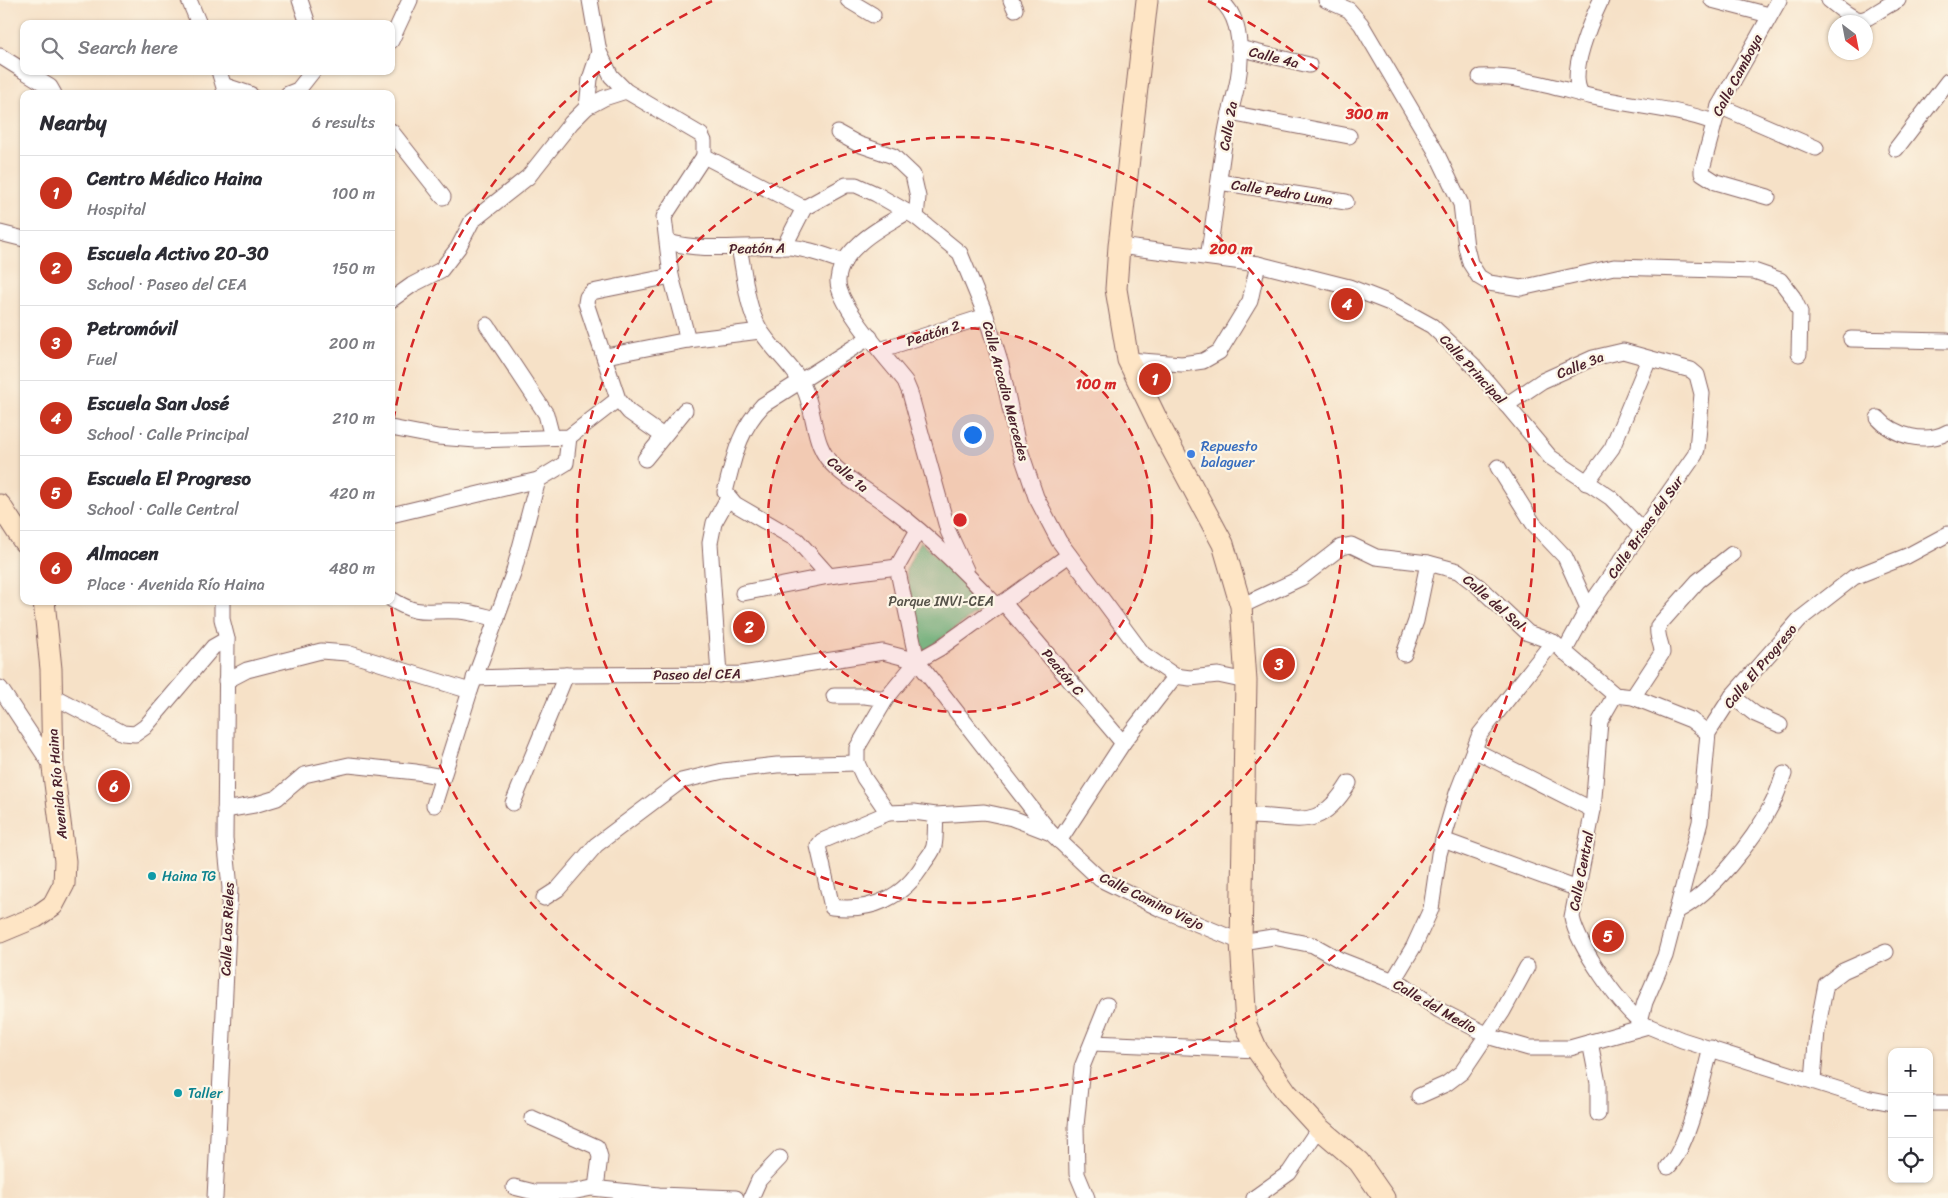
<!DOCTYPE html>
<html lang="en">
<head>
<meta charset="utf-8">
<style>
	:root { --surface:#fff; --page:#f7f7f7; --text:#2b2b33; --muted:#7c7c81; --line:#e1e1e2; --accent:#c8321e }
	body { margin:0; font-family:Sriracha,sans-serif; background:var(--page); color:var(--text) }
	.controls { position:absolute; right:15px; bottom:15px; display:grid; overflow:hidden; border-radius:10px; box-shadow:0 1px 4px #0004 }
	.controls button { width:45px; height:45px; display:grid; place-items:center; padding:0; border:0; border-bottom:1px solid var(--line); background:var(--surface); color:var(--text); font:25px sans-serif }
	.compass { position:absolute; left:1828px; top:15px; width:45px; height:45px; border-radius:50%; background:var(--surface); box-shadow:0 1px 4px #0004; rotate:148deg }
	.you { position:absolute; left:972px; top:434px; width:18px; height:18px; margin:-12px; border:4px solid #fff; border-radius:50%; background:#1a73e8; box-shadow:0 0 0 8px #1a73e833 }
	.badge { display:grid; place-items:center; width:32px; height:32px; border-radius:50%; background:var(--accent); color:#fff; font-size:16px; font-weight:700 }
	.pin { position:absolute; translate:-50% -50%; border:2px solid #fff; box-shadow:0 1px 5px #0006 }
	.list { margin:0; padding:0; list-style:none }
	h2 { display:flex; justify-content:space-between; align-items:center; height:65px; margin:0; padding:0 20px; font-size:21px }
	h2 small { font-size:16px; font-weight:400; color:var(--muted) }
	.list li { display:grid; grid-template-columns:32px 1fr auto; gap:15px; align-items:center; box-sizing:border-box; height:75px; padding:0 20px; border-top:1px solid var(--line) }
	.list b { display:block; font-size:19px; white-space:nowrap }
	.list p { margin:0; font-size:16px; white-space:nowrap; color:var(--muted) }
	.list em { font-size:16px; font-style:normal; color:var(--muted) }
	.icon { flex:none; width:28px; height:28px; fill:none; stroke:currentColor; stroke-width:2; stroke-linecap:round; stroke-linejoin:round }
	.map { position:relative; flex:none; width:1948px; height:1198px; overflow:hidden }
	.search { position:absolute; background:var(--surface); box-shadow:0 1px 4px #0004; left:20px; top:20px; width:375px; height:55px; display:flex; align-items:center; gap:12px; box-sizing:border-box; padding:0 18px; border-radius:10px; color:var(--muted); font-size:19px }
	.panel { position:absolute; background:var(--surface); box-shadow:0 1px 4px #0004; left:20px; top:90px; width:375px; height:515px; border-radius:10px }
	.map>svg:first-child { display:block }
</style>
</head>
<body>
<div class="map">
<svg width="1948" height="1198" viewBox="0 0 1948 1198">
	<rect width="100%" height="100%" fill="#fcf5e5"/>
	<filter id="ink" filterUnits="userSpaceOnUse"><feTurbulence type="fractalNoise" baseFrequency=".02" numOctaves="2"/><feDisplacementMap in="SourceGraphic" scale="10" xChannelSelector="R" yChannelSelector="G"/><feConvolveMatrix kernelMatrix="1 2 1 2 8 2 1 2 1" color-interpolation-filters="sRGB"/></filter>
	<filter id="wash" filterUnits="userSpaceOnUse"><feTurbulence type="fractalNoise" baseFrequency=".0096" numOctaves="4" result="noise"/><feDisplacementMap in="SourceGraphic" scale="20" xChannelSelector="R" yChannelSelector="G"/><feGaussianBlur stdDeviation="1.12" result="paint"/><feColorMatrix in="noise" values="0 0 0 0 0 0 0 0 0 0 0 0 0 0 0 0 0 1.4 0 .05"/><feComposite in="paint" operator="in"/></filter>
	<g filter="url(#wash)">
		<rect width="100%" height="100%" fill="#f6e1c7"/>
		<path fill="#6fc88f" stroke="#5c745d" d="M920,541L987,605L924,651L916,625L906,570Z"/>
	</g>
	<g filter="url(#ink)">
		<g fill="none" stroke-linecap="round" stroke-linejoin="round">
			<g stroke="#866362" stroke-width="17">
				<g id="street">
					<path d="M189,0L199,24"/>
					<path d="M300,0L308,24"/>
					<path d="M590,0L599,52L611,76L626,91L701,135L704,141V156L804,208"/>
					<path d="M848,0L873,15"/>
					<path d="M1011,0L1015,9"/>
					<path d="M1326,0L1349,10L1361,24L1435,150L1461,204L1466,247L1470,263L1479,277L1489,283L1521,288L1614,267L1754,271L1780,280L1793,297L1800,312L1799,354"/>
					<path d="M1712,0L1769,15"/>
					<path d="M1829,0C1868,32 1859,19 1898,0"/>
					<path d="M391,41L410,0"/>
					<path d="M1239,48L1309,65"/>
					<path d="M0,56L24,71"/>
					<path d="M24,71L50,87L54,94"/>
					<path d="M219,71L226,94"/>
					<path d="M1480,77C1519,75 1556,88 1593,97C1633,106 1674,108 1713,122"/>
					<path d="M226,86L250,94"/>
					<path d="M1581,93C1568,73 1591,21 1601,0"/>
					<path d="M288,94L298,90L313,71"/>
					<path d="M1719,106L1816,148"/>
					<path d="M587,107L590,79L599,52"/>
					<path d="M1230,113L1349,136"/>
					<path d="M391,131L443,197"/>
					<path d="M838,133L858,144L893,156L913,175L918,197L916,217"/>
					<path d="M1896,149L1948,81"/>
					<path d="M1219,182L1346,202"/>
					<path d="M1768,197L1716,182L1702,173V169L1719,106L1779,0"/>
					<path d="M907,212C891,222 872,231 859,244C849,253 839,266 838,280C836,303 889,361 905,381L910,393L948,531L966,570"/>
					<path d="M0,233L24,239"/>
					<path d="M668,242C707,253 748,244 788,247C807,248 826,256 844,262"/>
					<path d="M1119,246L1258,264L1349,287L1390,303L1432,326L1473,365L1550,457L1611,498L1642,530"/>
					<path d="M784,247L804,208L846,185H856L876,194L916,217L960,253L986,316L1001,365L1017,441L1036,497L1059,541L1143,654L1175,676L1190,678L1218,675L1246,681"/>
					<path d="M739,248C745,274 746,305 759,328C772,351 796,367 806,393C816,419 813,448 836,468C855,485 878,497 898,513C933,540 966,573 997,606"/>
					<path d="M1208,257C1215,216 1219,173 1226,132C1230,107 1241,81 1240,56C1239,35 1237,14 1220,0"/>
					<path d="M391,300L412,285L441,270L458,248L472,221L528,177L571,123L587,107L604,98L626,91"/>
					<path d="M487,325L546,414L552,437"/>
					<path d="M1851,339L1948,341"/>
					<path d="M688,340L671,276L664,217L704,156"/>
					<path d="M880,350L986,316"/>
					<path d="M606,356L688,340L760,331"/>
					<path d="M1128,360L1182,364L1203,361L1219,352L1250,301L1258,264"/>
					<path d="M1506,405L1542,381L1593,358L1623,351L1691,370L1697,375L1702,394L1697,449L1695,455L1588,608L1564,652"/>
					<path d="M1878,418C1895,437 1926,444 1948,432"/>
					<path d="M391,428L438,437L476,440L569,437L618,399"/>
					<path d="M663,436L629,412L618,399L586,303L587,297L592,292L671,276"/>
					<path d="M645,459L685,410"/>
					<path d="M1498,467L1533,523L1565,557L1588,608"/>
					<path d="M1586,483L1612,448L1649,359"/>
					<path d="M391,515L538,480L566,463L569,437"/>
					<path d="M918,530L897,567L917,661L1050,832"/>
					<path d="M829,576L797,540L735,504L725,492C734,458 738,431 763,405L870,337"/>
					<path d="M743,593L829,576L897,567"/>
					<path d="M391,599C421,618 426,609 458,611C471,612 484,616 497,619"/>
					<path d="M1003,602L1123,743"/>
					<path d="M1241,606L1301,578L1341,547L1351,545L1376,557L1428,563L1458,571L1478,586L1528,633L1553,642L1615,695L1633,697L1691,720L1708,733"/>
					<path d="M1404,654L1416,621L1428,563"/>
					<path d="M719,675L710,543L714,523L728,498"/>
					<path d="M474,678L566,675L742,674L883,652L917,661"/>
					<path d="M226,681L247,670L321,651L347,653L470,691"/>
					<path d="M0,688L53,768"/>
					<path d="M51,695L123,733L135,734L145,727L213,647L227,639"/>
					<path d="M1615,695L1600,721L1593,810L1572,917C1577,945 1623,1012 1647,1026"/>
					<path d="M834,696H865L886,699"/>
					<path d="M1732,696L1755,714L1780,725"/>
					<path d="M1633,697L1662,653C1662,643 1656,637 1658,626L1698,581L1732,554"/>
					<path d="M1474,750L1593,810"/>
					<path d="M513,803L566,675"/>
					<path d="M434,805L470,691L513,574L538,480"/>
					<path d="M225,810L254,805L277,798L304,775L349,765L416,772L443,777"/>
					<path d="M888,813L864,778L857,763V748L886,699L917,661L940,648L1069,555"/>
					<path d="M936,815C935,825 936,837 934,846C933,852 927,858 924,863C904,898 871,912 832,907L818,846L822,841L888,813L914,812L936,815L984,812L1012,818L1051,833L1100,879L1159,908L1241,942L1273,937L1313,945L1340,960L1404,985L1439,1010L1494,1038L1529,1048H1570L1648,1026L1682,1040L1866,1098L1892,1103"/>
					<path d="M1243,816C1295,814 1316,837 1349,783"/>
					<path d="M1443,840L1578,889"/>
					<path d="M1059,841L1123,743L1175,676"/>
					<path d="M544,898L558,889L596,845L681,781L723,771L777,765L857,763"/>
					<path d="M1677,911C1711,894 1754,840 1771,806C1777,796 1780,784 1784,774"/>
					<path d="M1393,981L1414,946L1431,909L1439,854L1457,793L1480,734L1553,642"/>
					<path d="M1640,1021L1645,1002L1665,956L1700,822L1708,733L1732,696L1800,619L1854,577L1907,556L1948,534"/>
					<path d="M1590,1042L1598,1083V1114"/>
					<path d="M1093,1043L1257,1050"/>
					<path d="M1813,1080L1817,1031L1826,984L1843,971L1886,952"/>
					<path d="M1419,1096L1446,1084L1462,1072L1503,1011L1527,967"/>
					<path d="M1929,1103H1948"/>
					<path d="M532,1118L597,1147L600,1157L596,1188"/>
					<path d="M1668,1167C1689,1146 1703,1077 1711,1048"/>
					<path d="M514,1187L534,1192H572L592,1188L659,1195L736,1198"/>
					<path d="M215,1198L230,888L225,838L227,639L222,619V601"/>
					<path d="M751,1198L759,1180L780,1158"/>
					<path d="M1087,1198L1077,1174L1076,1126L1082,1067L1107,1005"/>
					<path d="M1254,1198L1289,1173L1319,1128"/>
				</g>
			</g>
			<g stroke="#866362" stroke-width="23">
				<g id="secondary">
					<path d="M1147,0L1119,246L1116,289L1128,360L1162,430L1223,544L1241,606L1246,681L1241,942L1246,1025L1257,1050L1287,1093L1319,1128L1359,1162L1384,1198"/>
					<path d="M0,505L24,542"/>
					<path d="M0,932L36,917L53,905L64,884L65,861L53,768L51,669L44,601"/>
				</g>
			</g>
			<use href="#street" stroke="#fff" stroke-width="15"/>
			<use href="#secondary" stroke="#fee5c5" stroke-width="21"/>
		</g>
	</g>
	<circle cx="960" cy="520" r="192" fill="#d62828" fill-opacity=".12"/>
	<g fill="none" stroke="#d62828" stroke-width="2.5" stroke-dasharray="9 6">
		<circle cx="960" cy="520" r="192"/>
		<circle cx="960" cy="520" r="383"/>
		<path d="M391 435A575 575 0 0 1 712 1M1208 1A575 575 0 1 1 391 605"/>
	</g>
	<circle fill="#3f7fe0" stroke="#fcf5e5" stroke-width="2" cx="1191" cy="454" r="5"/>
	<g fill="#0f9aa8" stroke="#fcf5e5" stroke-width="2">
		<circle cx="152" cy="876" r="5"/>
		<circle cx="178" cy="1093" r="5"/>
	</g>
	<g text-anchor="middle" stroke-width="4.5" stroke-linejoin="round" paint-order="stroke">
		<g font-size="14" fill="#4a1f2b" stroke="#fcf5e5">
			<text transform="translate(1274 57) rotate(14)" y="5">Calle 4a</text>
			<text transform="translate(1737 75) rotate(-62)" y="5">Calle Camboya</text>
			<text transform="translate(1228 126) rotate(-80)" y="5">Calle 2a</text>
			<text transform="translate(1282 192) rotate(9)" y="5">Calle Pedro Luna</text>
			<text transform="translate(757 248) rotate(-1)" y="5">Peatón A</text>
			<text transform="translate(933 333) rotate(-18)" y="5">Peatón 2</text>
			<text transform="translate(1580 365) rotate(-22)" y="5">Calle 3a</text>
			<text transform="translate(1473 369) rotate(47)" y="5">Calle Principal</text>
			<text transform="translate(1006 391) rotate(75)" y="5">Calle Arcadio Mercedes</text>
			<text transform="translate(848 474) rotate(39)" y="5">Calle 1a</text>
			<text transform="translate(1645 527) rotate(-55)" y="5">Calle Brisas del Sur</text>
			<text transform="translate(1494 602) rotate(41)" y="5">Calle del Sol</text>
			<text transform="translate(1760 666) rotate(-50)" y="5">Calle El Progreso</text>
			<text transform="translate(1063 672) rotate(50)" y="5">Peatón C</text>
			<text transform="translate(697 674) rotate(-1)" y="5">Paseo del CEA</text>
			<text transform="translate(57 784) rotate(-95)" y="5">Avenida Río Haina</text>
			<text transform="translate(1581 871) rotate(-79)" y="5">Calle Central</text>
			<text transform="translate(1152 901) rotate(26)" y="5">Calle Camino Viejo</text>
			<text transform="translate(227 929) rotate(-88)" y="5">Calle Los Rieles</text>
			<text transform="translate(1435 1006) rotate(30)" y="5">Calle del Medio</text>
		</g>
		<g font-size="14" fill="#366cbe" stroke="#fcf5e5" text-anchor="start">
			<text x="1201" y="451">Repuesto<tspan x="1201" dy="16">balaguer</tspan></text>
		</g>
		<g font-size="14" fill="#555249" stroke="#fcf5e5">
			<text x="941" y="606">Parque INVI-CEA</text>
		</g>
		<g font-size="14" fill="#0d838f" stroke="#fcf5e5" text-anchor="start">
			<text x="162" y="881">Haina TG</text>
			<text x="188" y="1098">Taller</text>
		</g>
	</g>
	<circle cx="960" cy="520" r="8" fill="#d62828" stroke="#fcf5e5" stroke-width="2.5"/>
	<g font-size="15" text-anchor="middle" font-weight="bold" fill="#d62828" stroke="#fcf5e5" stroke-width="4.5" stroke-linejoin="round" paint-order="stroke">
		<text x="1367" y="119">300 m</text>
		<text x="1231" y="254">200 m</text>
		<text x="1096" y="389">100 m</text>
	</g>
</svg>
<div class="controls">
<button>+</button>
<button>−</button>
<button><svg class="icon" aria-label="locate" viewBox="0 0 24 24"><circle cx="12" cy="12" r="6"/><path d="M12 2v4M12 18v4M2 12h4M18 12h4"/></svg></button>
</div>
<svg class="compass" viewBox="-18 -18 36 36"><path d="M0-13l5 13h-10z" fill="#e53935"/><path d="M0 13l5-13h-10z" fill="#7c7c81"/></svg>
<div class="you"></div>
<div class="pin badge" style="left:1155px;top:379px">1</div>
<div class="pin badge" style="left:749px;top:627px">2</div>
<div class="pin badge" style="left:1279px;top:664px">3</div>
<div class="pin badge" style="left:1347px;top:304px">4</div>
<div class="pin badge" style="left:1608px;top:936px">5</div>
<div class="pin badge" style="left:114px;top:786px">6</div>
<div class="search"><svg class="icon" aria-label="search" viewBox="0 0 24 24"><circle cx="10" cy="10" r="6"/><path d="M15 15l6 6"/></svg>Search here</div>
<section class="panel">
<h2>Nearby<small>6 results</small></h2>
<ul class="list">
<li><span class="badge">1</span><div><b>Centro Médico Haina</b><p>Hospital</p></div><em>100 m</em></li>
<li><span class="badge">2</span><div><b>Escuela Activo 20-30</b><p>School · Paseo del CEA</p></div><em>150 m</em></li>
<li><span class="badge">3</span><div><b>Petromóvil</b><p>Fuel</p></div><em>200 m</em></li>
<li><span class="badge">4</span><div><b>Escuela San José</b><p>School · Calle Principal</p></div><em>210 m</em></li>
<li><span class="badge">5</span><div><b>Escuela El Progreso</b><p>School · Calle Central</p></div><em>420 m</em></li>
<li><span class="badge">6</span><div><b>Almacen</b><p>Place · Avenida Río Haina</p></div><em>480 m</em></li>
</ul>
</section>
</div>
</body>
</html>
